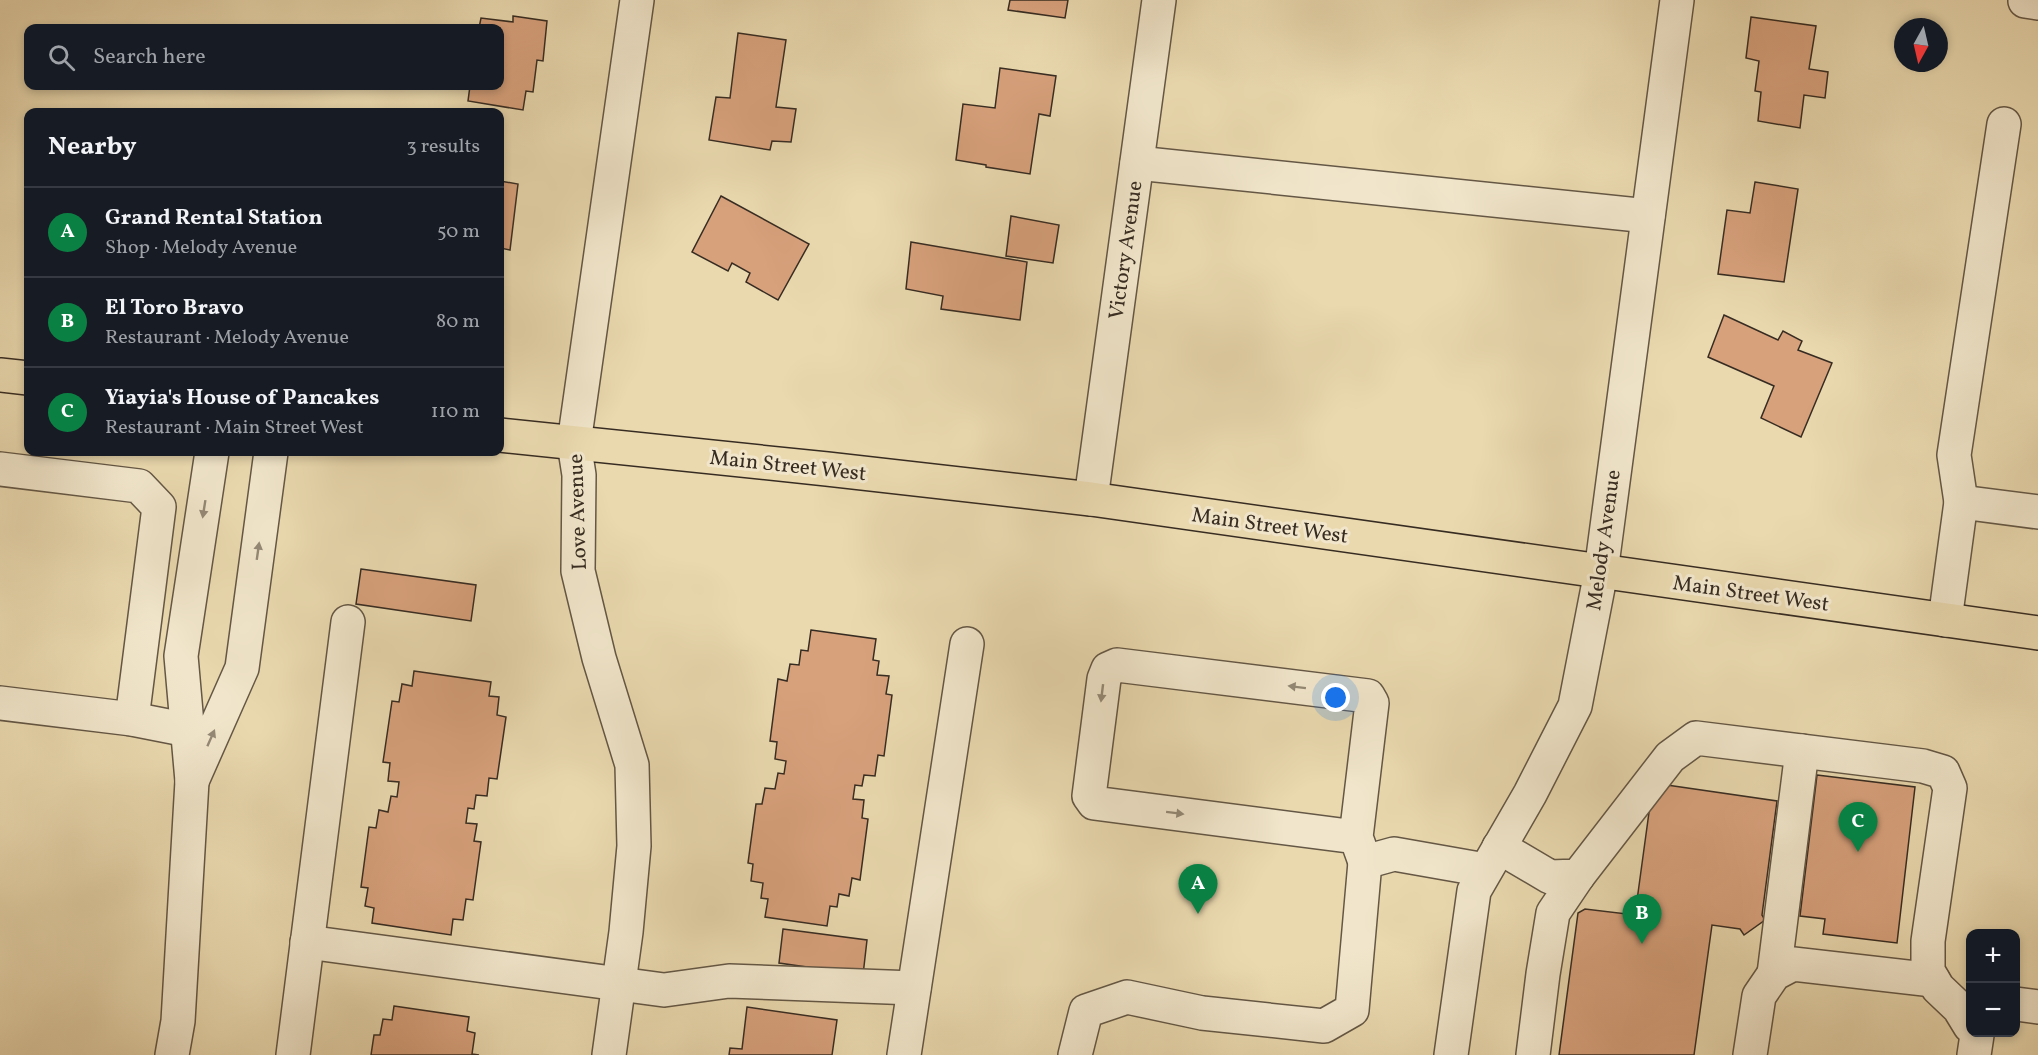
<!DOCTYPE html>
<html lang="en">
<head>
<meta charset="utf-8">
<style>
	:root { --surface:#171b24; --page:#242831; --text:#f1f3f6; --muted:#9ea1a6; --line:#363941; --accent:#0b8043 }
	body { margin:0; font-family:Vollkorn,serif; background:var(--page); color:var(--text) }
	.controls { position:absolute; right:18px; bottom:18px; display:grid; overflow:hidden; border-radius:12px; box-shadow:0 3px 9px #0003 }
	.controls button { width:54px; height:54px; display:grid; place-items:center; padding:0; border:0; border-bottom:2px solid var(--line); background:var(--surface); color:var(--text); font:30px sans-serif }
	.compass { position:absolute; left:1894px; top:18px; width:54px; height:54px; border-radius:50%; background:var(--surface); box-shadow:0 3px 9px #0003; rotate:188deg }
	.you { position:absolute; left:1336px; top:698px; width:21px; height:21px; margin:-15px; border:4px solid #fff; border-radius:50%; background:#1a73e8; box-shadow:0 0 0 9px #1a73e833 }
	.badge { display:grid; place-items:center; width:39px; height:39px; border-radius:50%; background:var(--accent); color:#fff; font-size:20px; font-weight:700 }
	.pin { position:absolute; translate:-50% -50px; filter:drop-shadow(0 2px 3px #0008) }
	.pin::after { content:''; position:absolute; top:32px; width:21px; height:18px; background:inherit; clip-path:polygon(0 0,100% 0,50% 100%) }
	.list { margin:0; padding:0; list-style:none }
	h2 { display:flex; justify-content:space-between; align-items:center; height:78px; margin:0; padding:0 24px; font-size:26px }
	h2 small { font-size:20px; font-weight:400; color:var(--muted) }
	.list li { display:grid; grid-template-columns:39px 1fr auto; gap:18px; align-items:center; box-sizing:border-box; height:90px; padding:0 24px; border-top:2px solid var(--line) }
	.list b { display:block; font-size:22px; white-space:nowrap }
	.list p { margin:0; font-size:20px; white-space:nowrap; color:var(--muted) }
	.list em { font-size:20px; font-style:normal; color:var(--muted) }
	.icon { flex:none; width:33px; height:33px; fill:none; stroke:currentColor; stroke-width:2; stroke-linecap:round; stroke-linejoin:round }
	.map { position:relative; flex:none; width:2038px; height:1055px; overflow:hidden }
	.search { position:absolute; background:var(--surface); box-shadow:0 3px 9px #0003; left:24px; top:24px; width:480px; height:66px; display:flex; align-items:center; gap:15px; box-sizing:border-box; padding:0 21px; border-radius:12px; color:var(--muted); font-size:22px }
	.panel { position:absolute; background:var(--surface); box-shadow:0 3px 9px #0003; left:24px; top:108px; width:480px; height:348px; border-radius:12px }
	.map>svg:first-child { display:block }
</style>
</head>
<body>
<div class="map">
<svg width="2038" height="1055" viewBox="0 0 2038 1055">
	<rect width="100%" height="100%" fill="#ead9af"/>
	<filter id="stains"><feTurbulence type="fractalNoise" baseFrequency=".00333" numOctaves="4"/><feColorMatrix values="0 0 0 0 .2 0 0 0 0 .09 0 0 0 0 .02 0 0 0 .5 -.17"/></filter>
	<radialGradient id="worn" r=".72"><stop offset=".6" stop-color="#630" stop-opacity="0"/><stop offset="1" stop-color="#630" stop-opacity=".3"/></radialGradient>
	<g fill="#d7a17c" stroke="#372c22" stroke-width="1.5">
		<path d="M1010,0H1068L1065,18L1008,10Z"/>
		<path d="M513,16L547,21L543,61L537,60L533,92L526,91L523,110L468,101L470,86H500V28H479L481,18L513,22Z"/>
		<path d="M1751,17L1816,26L1809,69L1828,72L1825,98L1804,95L1800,128L1758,121L1761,92L1755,91L1759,61L1746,58Z"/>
		<path d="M738,33L786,40L776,107L796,109L791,142L772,141L770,150L709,140L716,97L730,98Z"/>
		<path d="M1000,68L1056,76L1050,116L1039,114L1030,174L986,167V165L956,160L963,104L995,108Z"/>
		<path d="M500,181L518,184L510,250L500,248Z"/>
		<path d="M1755,182L1798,189L1784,282L1718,274L1727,210L1750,213Z"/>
		<path d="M721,196L809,244L778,300L746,282L750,273L732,263L728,271L692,252Z"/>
		<path d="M1011,216L1059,225L1053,263L1006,256Z"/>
		<path d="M911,242L1027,262L1020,320L941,309L943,296L906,289Z"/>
		<path d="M1724,315L1778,340L1783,331L1802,341L1798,350L1832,363L1801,437L1761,418L1774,386L1708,357Z"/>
		<path d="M361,569L476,585L471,621L356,604Z"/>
		<path d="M811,630L876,639L873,660L879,661L877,675L889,676L886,694L892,695L884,756L878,755L875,776L864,775L862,786L855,785L853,799L864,800L862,818L868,819L860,880L852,878L849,896L839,894L837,907L830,906L827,926L765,917L768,899L761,898L763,883L751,881L753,864L748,863L756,804H762L765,788L775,789L778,773L784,774L786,761L775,759L777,742L770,741L778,679L787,681L790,664L799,665L801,650L808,651Z"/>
		<path d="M414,671L491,682L489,696L499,697L497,715L506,717L497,779L489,778L487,796L476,795L474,809L468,808L466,823L477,824L474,841L481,842L473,900L466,899L463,920L453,919L451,935L372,923L374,908L365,906L368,888L361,887L369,827L376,828L379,810L388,812L391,796L397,797L399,782L388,781L390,763L383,762L392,701L399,702L402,684L412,686Z"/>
		<path d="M1817,775L1915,787L1897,943L1823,934L1825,919L1800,916Z"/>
		<path d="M1653,783L1777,801L1762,915L1765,920L1744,935L1740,929L1712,925L1694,1055H1559L1578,913L1585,909L1635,915Z"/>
		<path d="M783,929L867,940L863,975L779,963Z"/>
		<path d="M394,1006L469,1017L467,1031L475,1033L472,1054L479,1055H371L374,1035H380L383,1019L392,1020Z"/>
		<path d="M747,1007L837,1020L832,1055H729L730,1048L742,1049Z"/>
	</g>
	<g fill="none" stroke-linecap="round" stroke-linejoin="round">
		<g stroke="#645745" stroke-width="36">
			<g id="minor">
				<path d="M2025,1L2038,3"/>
				<path d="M1137,163L1648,216"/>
				<path d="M212,452L181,656L192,781L242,668L271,452"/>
				<path d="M0,469L139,486L159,507L132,719"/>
				<path d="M1091,499L1159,0"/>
				<path d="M1961,502L1954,455L2004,124"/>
				<path d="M1945,620L1961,502L2038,512"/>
				<path d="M0,703L132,719L188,730"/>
				<path d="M1356,837L1094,803L1089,796L1104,679L1108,669L1117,665L1368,696L1372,703L1356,837L1365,862"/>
				<path d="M1499,847L1550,877L1578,876L1670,757L1696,738L1923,766L1943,772L1950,788L1928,941V971L1938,988L1959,1008L1970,1026"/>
				<path d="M307,942L664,990L729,981L914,988"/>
				<path d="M1774,974L1802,751"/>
				<path d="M2016,1004L2038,1007"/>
				<path d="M172,1055L178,1021L192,781"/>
				<path d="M293,1055L348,622"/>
				<path d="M609,1055L626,932L634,846L632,765L599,658L578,571L579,475L574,443L637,0"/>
				<path d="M904,1055L967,644"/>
				<path d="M1075,1055L1086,1011L1127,997L1202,1013L1324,1026L1352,1010L1365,862L1394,854L1485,870"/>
				<path d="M1451,1055L1474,891L1530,794L1575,706L1601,572L1677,0"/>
				<path d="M1533,1055L1543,974L1553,913L1578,876"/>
				<path d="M1750,1055L1759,996L1774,974L1793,964L1933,980"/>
				<path d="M1974,1055L1977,1035L1975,1032"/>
			</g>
		</g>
		<g stroke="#372c22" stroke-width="36">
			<g id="major">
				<path d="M0,375L28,378"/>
				<path d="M500,435L827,469L1091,499L2038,633"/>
			</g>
		</g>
		<use href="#minor" stroke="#f1e6cb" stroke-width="33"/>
		<use href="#major" stroke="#ead9af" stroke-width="33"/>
	</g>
	<defs><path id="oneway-solid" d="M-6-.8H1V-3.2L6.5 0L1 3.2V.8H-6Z" transform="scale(1.5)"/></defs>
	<g fill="#948976">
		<use href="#oneway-solid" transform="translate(204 509) rotate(99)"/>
		<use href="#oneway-solid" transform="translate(258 551) rotate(-82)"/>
		<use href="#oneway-solid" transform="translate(1297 687) rotate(-173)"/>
		<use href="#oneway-solid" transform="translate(1102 693) rotate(97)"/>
		<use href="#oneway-solid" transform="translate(211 738) rotate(-66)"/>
		<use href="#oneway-solid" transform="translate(1175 813) rotate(7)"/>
	</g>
	<g text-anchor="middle" stroke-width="6" stroke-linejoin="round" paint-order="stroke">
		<g font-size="21" fill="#372c22" stroke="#f1e6cb">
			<text transform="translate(1125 250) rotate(-82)" y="7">Victory Avenue</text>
			<text transform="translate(788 465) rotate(6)" y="7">Main Street West</text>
			<text transform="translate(577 512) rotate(-92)" y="7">Love Avenue</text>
			<text transform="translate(1270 525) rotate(8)" y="7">Main Street West</text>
			<text transform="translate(1603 540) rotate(-82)" y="7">Melody Avenue</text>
			<text transform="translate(1751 593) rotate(8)" y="7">Main Street West</text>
		</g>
	</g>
	<rect width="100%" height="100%" filter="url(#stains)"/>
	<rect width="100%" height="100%" fill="url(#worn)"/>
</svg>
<div class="controls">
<button>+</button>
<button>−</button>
</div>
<svg class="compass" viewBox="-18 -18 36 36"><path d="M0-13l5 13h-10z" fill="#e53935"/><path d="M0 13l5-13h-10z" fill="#9ea1a6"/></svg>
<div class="you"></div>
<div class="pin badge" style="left:1198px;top:914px">A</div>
<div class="pin badge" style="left:1642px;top:944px">B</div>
<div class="pin badge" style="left:1858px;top:852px">C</div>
<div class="search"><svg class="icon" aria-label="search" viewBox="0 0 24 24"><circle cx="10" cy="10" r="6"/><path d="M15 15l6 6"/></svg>Search here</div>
<section class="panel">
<h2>Nearby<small>3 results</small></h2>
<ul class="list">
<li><span class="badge">A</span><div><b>Grand Rental Station</b><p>Shop · Melody Avenue</p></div><em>50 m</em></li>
<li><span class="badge">B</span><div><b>El Toro Bravo</b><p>Restaurant · Melody Avenue</p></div><em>80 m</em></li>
<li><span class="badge">C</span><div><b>Yiayia's House of Pancakes</b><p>Restaurant · Main Street West</p></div><em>110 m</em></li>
</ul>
</section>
</div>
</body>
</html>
